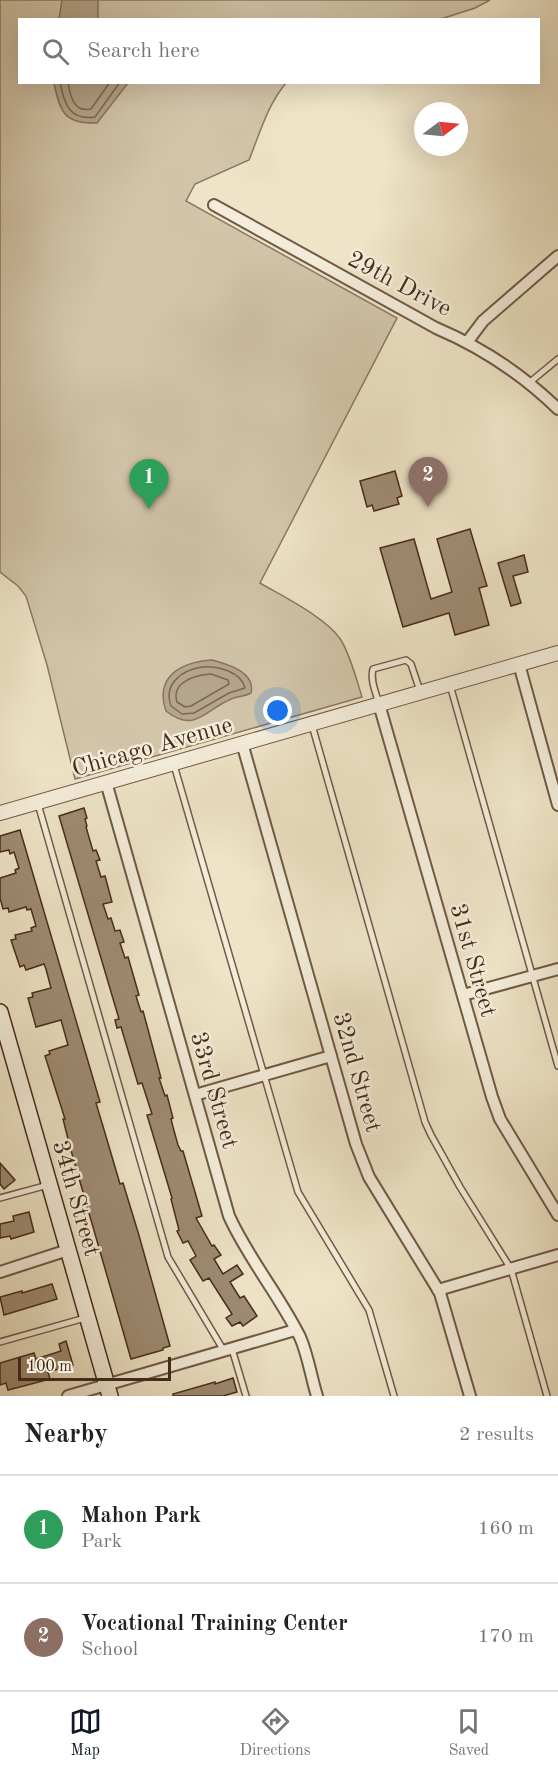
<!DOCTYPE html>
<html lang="en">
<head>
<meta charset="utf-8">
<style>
	:root { --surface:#fff; --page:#f2f2f2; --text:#222; --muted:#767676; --line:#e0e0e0; --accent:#111827 }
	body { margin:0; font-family:"Old Standard TT",serif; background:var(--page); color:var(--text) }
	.compass { position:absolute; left:414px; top:102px; width:54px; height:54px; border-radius:50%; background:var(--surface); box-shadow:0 6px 24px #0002; rotate:74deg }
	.scale { position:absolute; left:18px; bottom:15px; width:153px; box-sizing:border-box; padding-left:6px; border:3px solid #472b1a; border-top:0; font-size:16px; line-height:21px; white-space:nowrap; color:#472b1a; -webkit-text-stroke:4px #f4eddb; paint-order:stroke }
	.you { position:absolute; left:278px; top:711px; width:21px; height:21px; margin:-15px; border:4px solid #fff; border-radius:50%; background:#1a73e8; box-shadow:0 0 0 9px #1a73e833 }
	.badge { display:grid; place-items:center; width:39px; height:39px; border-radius:50%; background:var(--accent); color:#fff; font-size:20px; font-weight:700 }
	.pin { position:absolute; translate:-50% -50px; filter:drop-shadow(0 2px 3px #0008) }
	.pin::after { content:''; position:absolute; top:32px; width:21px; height:18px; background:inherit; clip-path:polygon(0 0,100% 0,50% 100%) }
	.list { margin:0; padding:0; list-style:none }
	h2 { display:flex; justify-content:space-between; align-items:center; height:78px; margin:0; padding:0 24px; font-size:26px }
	h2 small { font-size:20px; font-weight:400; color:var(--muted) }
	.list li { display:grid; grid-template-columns:39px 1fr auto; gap:18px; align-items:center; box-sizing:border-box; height:108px; padding:0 24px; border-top:2px solid var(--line) }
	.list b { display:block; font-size:22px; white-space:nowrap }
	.list p { margin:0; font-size:20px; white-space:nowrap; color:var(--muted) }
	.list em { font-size:20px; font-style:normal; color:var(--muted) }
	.icon { flex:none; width:33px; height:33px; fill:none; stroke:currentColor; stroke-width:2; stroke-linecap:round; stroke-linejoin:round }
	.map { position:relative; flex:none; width:558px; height:1396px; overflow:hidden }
	.search { position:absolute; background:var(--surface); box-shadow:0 6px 24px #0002; left:18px; right:18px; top:18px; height:66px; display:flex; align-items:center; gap:15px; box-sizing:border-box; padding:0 21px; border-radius:0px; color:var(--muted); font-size:22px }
	.sheet { height:294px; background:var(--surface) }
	nav { display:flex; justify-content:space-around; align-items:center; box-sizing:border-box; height:84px; border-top:2px solid var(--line); background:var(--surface); font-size:16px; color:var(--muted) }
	nav a { display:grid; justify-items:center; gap:3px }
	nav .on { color:var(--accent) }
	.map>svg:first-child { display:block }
</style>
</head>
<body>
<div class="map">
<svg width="558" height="1396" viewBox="0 0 558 1396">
	<rect width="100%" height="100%" fill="#eee4c7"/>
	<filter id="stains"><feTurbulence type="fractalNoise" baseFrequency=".00333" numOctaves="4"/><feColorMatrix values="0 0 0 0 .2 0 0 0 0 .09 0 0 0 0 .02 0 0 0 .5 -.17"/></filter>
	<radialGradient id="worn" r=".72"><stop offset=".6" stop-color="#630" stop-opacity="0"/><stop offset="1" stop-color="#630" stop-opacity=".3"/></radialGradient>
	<path fill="#d2c5aa" stroke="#8c7862" stroke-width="1.5" d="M0,0H490L475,8L438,20H20V82L286,83C267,106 260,133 249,160L195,184L186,201L397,318L260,583C282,596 327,618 341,640C351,657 356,678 362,697L75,779L47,665L26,596L18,586L0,572Z"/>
	<g fill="#b5a58c" stroke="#89745e" stroke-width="1.5">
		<path d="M62,0H98V19H59Z"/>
		<path d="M54,83V82L128,83L97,123C65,124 60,113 54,83Z"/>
		<path d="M212,660C227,664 256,672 251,693C244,697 236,696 229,700C203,712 194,733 166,711C154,676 182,662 212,660Z"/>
	</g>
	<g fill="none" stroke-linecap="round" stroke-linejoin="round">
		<g stroke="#7e6853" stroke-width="1.5">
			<path d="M60,82C64,104 70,121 95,117L120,82"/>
			<path d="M68,82C70,96 74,113 91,109L110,82"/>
			<path d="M202,667C217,666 241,671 245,688L229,693L194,713L182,714L171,706C163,684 182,670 202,667Z"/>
			<path d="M211,674L228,680L229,684L191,706L185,707L177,702C171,682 195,675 211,674Z"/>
		</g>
	</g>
	<g fill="#9e8b74" stroke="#472b1a" stroke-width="1.5">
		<path d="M395,471L402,496L397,498L399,504L374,511L372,505L367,507L360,481Z"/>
		<path d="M470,529L487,586L479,588L489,625L455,635L449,613L403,627L380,548L414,539L431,599L452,592L437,539Z"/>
		<path d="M524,555L528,572L513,576L521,603L511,606L498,563Z"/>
		<path d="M84,808L87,818L85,819L87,826L86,827L93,851L96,850L100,860L96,861L101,877L105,876L112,902L103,904L108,919L111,918L115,931L120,930L124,942L120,943L125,958L128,957L139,995L136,996L141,1012L143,1011L146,1022L161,1078H159L165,1096L167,1095L173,1118L171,1119L173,1127L178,1145L181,1151H183L202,1216L196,1218L212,1246L214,1245L221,1255L214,1259L223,1274L237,1265L243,1274L230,1282L240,1298L244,1296L257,1316L243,1326L240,1322L232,1326L226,1318L232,1314L209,1278L203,1281L190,1260L196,1256L188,1241L183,1243L177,1231L179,1230L171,1199L172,1198L147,1115L152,1114L142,1083L138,1084L121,1027L117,1028L115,1020L119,1019L59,816Z"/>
		<path d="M20,830L100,1102L96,1103L105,1133L120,1184L123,1183L138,1232L170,1346L163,1348V1350L131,1359L70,1147L63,1119H65L45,1056L50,1054L49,1051L68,1045L61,1020L36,1027L28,998L33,997L32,993L51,988L46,969L44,964L26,970L24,965L20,967L11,940L16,939L15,935L32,931L31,928L36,926L31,909L27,910L26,907L9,912L8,908L3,909L0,898V878L16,873L15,870L19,868L14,852L10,854L9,850L0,852V836Z"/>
		<path d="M0,1163L15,1180L4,1189L0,1184Z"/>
		<path d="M29,1212L34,1232L11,1239L10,1236L0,1238V1224L14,1221L13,1216Z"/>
		<path d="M52,1284L57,1299L4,1315L0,1297L22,1291V1293Z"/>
		<path d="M66,1341L73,1365L48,1372L50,1379L35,1383L8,1390L6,1383L0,1385V1363L34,1353L36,1359L61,1351L59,1344Z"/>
		<path d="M233,1378L237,1392L223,1396H173V1394L215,1382V1384Z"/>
	</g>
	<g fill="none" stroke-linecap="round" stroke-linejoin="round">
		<g stroke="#715945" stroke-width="8">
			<g id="service">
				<path d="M529,383L558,359"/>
				<path d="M450,685L558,1066"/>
				<path d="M379,704C376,693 370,680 373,669L406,660L411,664L420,691"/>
				<path d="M312,725L425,1122L431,1135L460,1187L511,1269L547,1396"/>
				<path d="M174,765L298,1192L369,1310L394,1396"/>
				<path d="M38,804L168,1257L224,1351"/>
				<path d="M0,1198L48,1185"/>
				<path d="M0,1342L85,1318"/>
				<path d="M232,1349L246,1396"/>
			</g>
		</g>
		<g stroke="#715945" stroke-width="14">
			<g id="minor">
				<path d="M214,205L436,328C483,348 522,374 558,409"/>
				<path d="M468,341L483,321L558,256"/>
				<path d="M519,664L558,805"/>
				<path d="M379,704L492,1097L500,1119L558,1215"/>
				<path d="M242,743L356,1144L369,1177L440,1293L470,1396"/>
				<path d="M106,782L229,1216C248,1258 279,1295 300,1337C308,1355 311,1377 317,1396"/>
				<path d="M463,995L558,969"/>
				<path d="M195,1095L331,1056"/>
				<path d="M0,1272L68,1250"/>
				<path d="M438,1290L558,1255"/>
				<path d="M68,1396L295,1330"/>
			</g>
		</g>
		<g stroke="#715945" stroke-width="16">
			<path id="tertiary" d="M0,813L558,653"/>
		</g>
		<g stroke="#472b1a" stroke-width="18">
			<path id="secondary" d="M0,1012L110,1396"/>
		</g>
		<use href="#service" stroke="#f4eddb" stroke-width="5"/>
		<use href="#minor" stroke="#f4eddb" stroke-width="10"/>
		<use href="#tertiary" stroke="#f4eddb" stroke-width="14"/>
		<use href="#secondary" stroke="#f4eddb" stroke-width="15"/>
	</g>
	<g text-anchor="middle" stroke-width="5" stroke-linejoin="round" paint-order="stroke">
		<g font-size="24" fill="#472b1a" stroke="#f4eddb">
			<text transform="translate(400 283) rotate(28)" y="8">29th Drive</text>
			<text transform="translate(152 746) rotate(-16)" y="8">Chicago Avenue</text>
			<text transform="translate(474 960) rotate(74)" y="8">31st Street</text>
			<text transform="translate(358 1072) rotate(74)" y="8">32nd Street</text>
			<text transform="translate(215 1090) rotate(74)" y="8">33rd Street</text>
			<text transform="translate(77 1198) rotate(74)" y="8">34th Street</text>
		</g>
	</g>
	<rect width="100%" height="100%" filter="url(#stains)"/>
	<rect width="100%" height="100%" fill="url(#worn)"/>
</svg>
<svg class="compass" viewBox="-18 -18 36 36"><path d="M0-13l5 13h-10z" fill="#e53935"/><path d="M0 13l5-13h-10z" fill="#767676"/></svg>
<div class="scale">100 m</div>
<div class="you"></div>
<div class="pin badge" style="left:149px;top:509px;background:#2e9e5b">1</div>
<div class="pin badge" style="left:428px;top:507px;background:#8d6e63">2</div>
<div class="search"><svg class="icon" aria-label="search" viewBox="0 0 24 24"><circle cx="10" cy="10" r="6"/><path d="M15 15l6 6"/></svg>Search here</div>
</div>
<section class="sheet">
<h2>Nearby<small>2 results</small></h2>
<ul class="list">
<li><span class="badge" style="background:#2e9e5b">1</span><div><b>Mahon Park</b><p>Park</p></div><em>160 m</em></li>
<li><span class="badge" style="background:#8d6e63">2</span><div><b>Vocational Training Center</b><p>School</p></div><em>170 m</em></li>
</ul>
</section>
<nav>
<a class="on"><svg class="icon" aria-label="map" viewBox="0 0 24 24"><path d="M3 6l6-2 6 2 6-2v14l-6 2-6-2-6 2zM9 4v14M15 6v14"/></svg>Map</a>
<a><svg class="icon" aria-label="directions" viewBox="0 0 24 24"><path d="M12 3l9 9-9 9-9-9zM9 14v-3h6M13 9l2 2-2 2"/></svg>Directions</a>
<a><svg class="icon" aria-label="saved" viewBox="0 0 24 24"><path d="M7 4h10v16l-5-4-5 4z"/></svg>Saved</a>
</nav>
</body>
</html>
